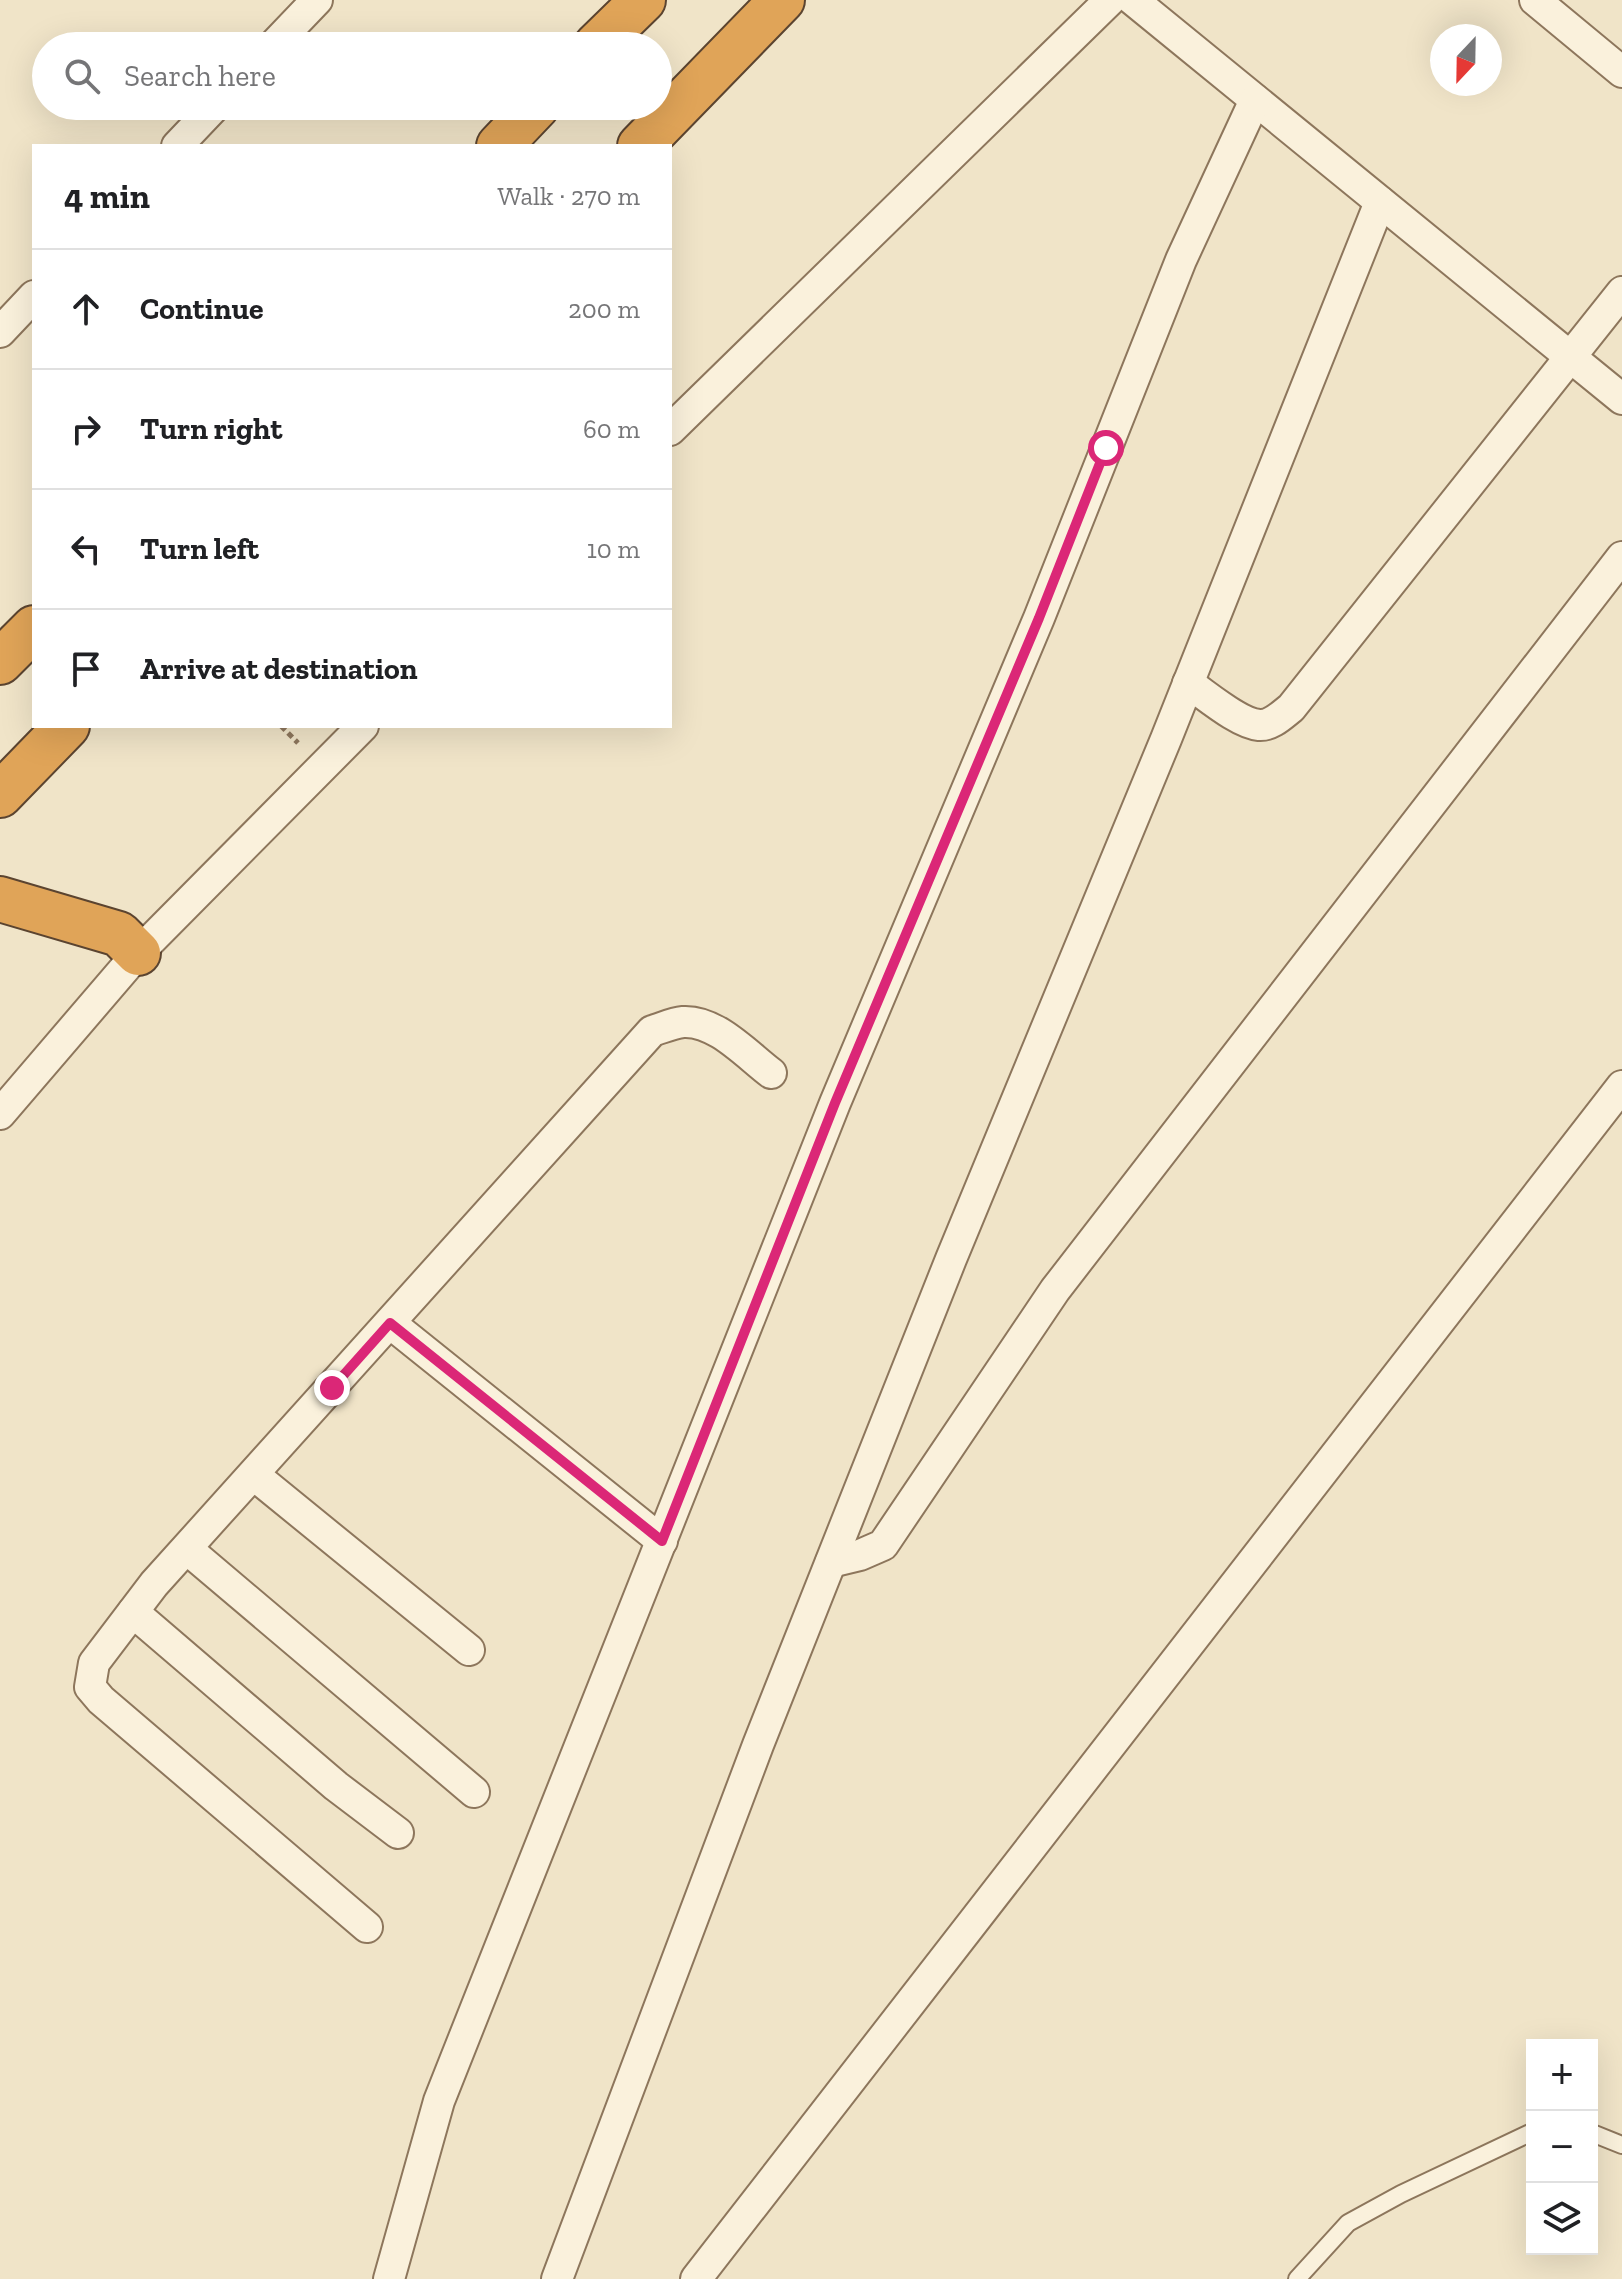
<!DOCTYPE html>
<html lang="en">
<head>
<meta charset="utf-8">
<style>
	:root { --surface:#fff; --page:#f6f6f6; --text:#202124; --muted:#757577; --line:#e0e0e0 }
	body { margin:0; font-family:"Zilla Slab",serif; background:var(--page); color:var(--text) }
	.controls { position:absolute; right:24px; bottom:24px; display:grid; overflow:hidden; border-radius:0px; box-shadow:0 8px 32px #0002 }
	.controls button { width:72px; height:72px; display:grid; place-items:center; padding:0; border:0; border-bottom:2px solid var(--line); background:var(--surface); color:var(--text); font:40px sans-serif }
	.compass { position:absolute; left:1430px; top:24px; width:72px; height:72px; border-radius:50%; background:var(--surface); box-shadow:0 8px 32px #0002; rotate:202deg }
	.stop { position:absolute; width:24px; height:24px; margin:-18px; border:6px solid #db2777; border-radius:50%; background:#fff }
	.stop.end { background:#db2777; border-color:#fff; box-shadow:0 2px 8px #0008 }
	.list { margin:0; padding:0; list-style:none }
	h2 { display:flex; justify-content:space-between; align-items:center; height:104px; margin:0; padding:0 32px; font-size:34px }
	h2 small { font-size:26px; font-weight:400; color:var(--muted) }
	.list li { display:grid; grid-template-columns:52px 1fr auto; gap:24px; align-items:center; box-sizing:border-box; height:120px; padding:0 32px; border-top:2px solid var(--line) }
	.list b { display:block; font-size:30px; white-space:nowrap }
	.list em { font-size:26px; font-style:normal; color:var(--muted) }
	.icon { flex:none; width:44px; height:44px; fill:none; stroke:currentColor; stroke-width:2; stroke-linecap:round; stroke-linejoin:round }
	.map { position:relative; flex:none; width:1622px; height:2279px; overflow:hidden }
	.search { position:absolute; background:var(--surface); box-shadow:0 8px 32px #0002; left:32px; top:32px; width:640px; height:88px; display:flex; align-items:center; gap:20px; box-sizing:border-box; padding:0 28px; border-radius:44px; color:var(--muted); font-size:30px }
	.panel { position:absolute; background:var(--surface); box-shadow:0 8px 32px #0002; left:32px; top:144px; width:640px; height:584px; border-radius:0px }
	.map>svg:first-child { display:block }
</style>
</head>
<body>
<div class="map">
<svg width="1622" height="2279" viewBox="0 0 1622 2279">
	<rect width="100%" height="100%" fill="#f0e4c8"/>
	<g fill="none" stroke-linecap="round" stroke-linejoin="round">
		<g stroke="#8d765c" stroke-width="20">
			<g id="service">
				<path d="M1592,2133L1622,2145"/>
				<path d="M1297,2279L1348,2223L1401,2194L1532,2132"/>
			</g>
		</g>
		<g stroke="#8d765c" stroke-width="34">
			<g id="minor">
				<path d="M1133,0L1622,399"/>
				<path d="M1535,0L1622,72"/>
				<path d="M273,46L317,0"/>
				<path d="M177,146L215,106"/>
				<path d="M0,332L34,296"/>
				<path d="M670,430L1110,0"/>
				<path d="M1188,683C1206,695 1238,723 1259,725C1271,726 1282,715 1291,708L1622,292"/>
				<path d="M0,1114L138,953L363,726"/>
				<path d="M390,1323L662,1541"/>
				<path d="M254,1475L469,1650"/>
				<path d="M187,1549L474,1792"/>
				<path d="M831,1562L860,1555L883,1545L1055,1290L1622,557"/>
				<path d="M133,1612L336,1786L398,1833"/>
				<path d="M367,1927L101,1700L90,1687L94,1663L154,1584L652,1031C662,1028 673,1023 683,1022C716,1020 747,1055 771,1073"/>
				<path d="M389,2279L439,2101L835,1103L1039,618L1181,260L1255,100"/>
				<path d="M557,2279L758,1745L951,1259L1166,739L1380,202"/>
				<path d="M696,2279L1622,1086"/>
			</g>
		</g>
		<g stroke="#5b4430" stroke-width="48">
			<g id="motorway">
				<path d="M596,46L643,0"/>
				<path d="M499,146L537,106"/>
				<path d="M640,146L782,0"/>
				<path d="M0,662L34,628"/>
				<path d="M0,795L67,726"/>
				<path d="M0,899L119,934L138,953"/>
			</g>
		</g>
		<path stroke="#8d765c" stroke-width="5" stroke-dasharray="6 4" stroke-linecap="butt" d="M281,726L298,743"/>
		<use href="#service" stroke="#faf1dc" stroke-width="16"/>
		<use href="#minor" stroke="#faf1dc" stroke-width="30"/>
		<use href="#motorway" stroke="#e0a458" stroke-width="44"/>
	</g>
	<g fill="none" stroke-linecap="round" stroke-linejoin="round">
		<path stroke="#db2777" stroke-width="10" d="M332,1388L390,1323L662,1541L835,1103L1039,618L1106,448"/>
	</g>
</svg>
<div class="controls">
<button>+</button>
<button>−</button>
<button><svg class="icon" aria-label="layers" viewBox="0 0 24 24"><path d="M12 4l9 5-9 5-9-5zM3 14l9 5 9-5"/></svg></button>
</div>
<svg class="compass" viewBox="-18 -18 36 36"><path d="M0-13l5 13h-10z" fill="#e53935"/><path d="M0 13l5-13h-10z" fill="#757577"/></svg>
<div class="stop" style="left:1106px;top:448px"></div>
<div class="stop end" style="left:332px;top:1388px"></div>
<div class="search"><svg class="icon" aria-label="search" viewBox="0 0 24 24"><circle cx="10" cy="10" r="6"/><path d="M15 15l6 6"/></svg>Search here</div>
<section class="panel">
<h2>4 min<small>Walk · 270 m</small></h2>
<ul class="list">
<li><svg class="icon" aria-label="ahead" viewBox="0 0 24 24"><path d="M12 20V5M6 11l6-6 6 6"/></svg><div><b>Continue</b></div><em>200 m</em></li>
<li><svg class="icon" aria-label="right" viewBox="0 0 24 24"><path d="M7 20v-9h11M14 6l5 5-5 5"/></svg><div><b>Turn right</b></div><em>60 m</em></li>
<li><svg class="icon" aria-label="left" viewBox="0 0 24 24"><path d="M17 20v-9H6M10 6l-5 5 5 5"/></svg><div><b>Turn left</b></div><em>10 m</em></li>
<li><svg class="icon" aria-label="arrive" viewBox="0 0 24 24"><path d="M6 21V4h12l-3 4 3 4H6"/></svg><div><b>Arrive at destination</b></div></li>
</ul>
</section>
</div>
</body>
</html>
